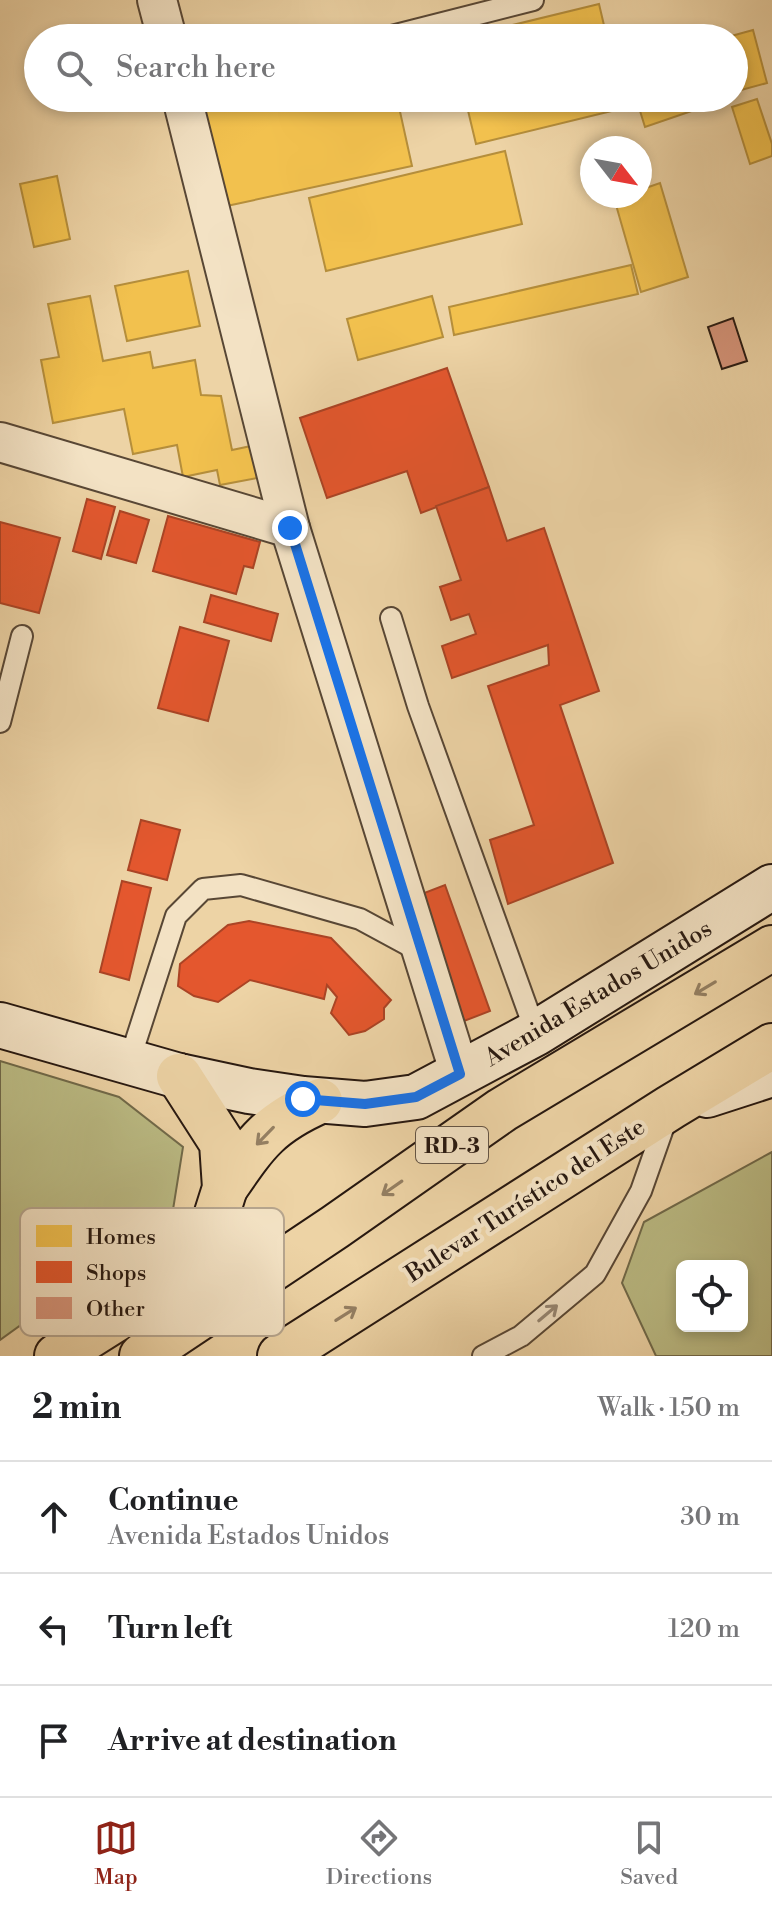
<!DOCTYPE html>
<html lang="en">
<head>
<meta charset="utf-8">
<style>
	:root { --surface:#fff; --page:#f6f6f6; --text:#202124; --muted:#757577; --line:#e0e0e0; --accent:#8f2418 }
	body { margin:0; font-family:"Libre Bodoni",serif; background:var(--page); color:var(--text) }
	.controls { position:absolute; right:24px; bottom:24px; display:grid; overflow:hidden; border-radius:12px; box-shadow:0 4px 12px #0003 }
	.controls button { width:72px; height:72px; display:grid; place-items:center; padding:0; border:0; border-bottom:2px solid var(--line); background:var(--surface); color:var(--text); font:40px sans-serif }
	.compass { position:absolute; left:580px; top:136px; width:72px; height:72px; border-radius:50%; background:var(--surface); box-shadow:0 4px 12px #0003; rotate:121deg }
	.stop { position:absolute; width:24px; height:24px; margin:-18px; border:6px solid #1a73e8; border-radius:50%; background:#fff }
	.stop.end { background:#1a73e8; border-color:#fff; box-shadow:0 2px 8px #0008 }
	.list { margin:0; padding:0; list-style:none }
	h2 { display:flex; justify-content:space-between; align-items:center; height:104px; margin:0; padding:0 32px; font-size:34px }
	h2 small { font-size:26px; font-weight:400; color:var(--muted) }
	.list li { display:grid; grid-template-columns:52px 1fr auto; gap:24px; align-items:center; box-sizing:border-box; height:112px; padding:0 32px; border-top:2px solid var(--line) }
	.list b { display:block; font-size:30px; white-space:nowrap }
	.list p { margin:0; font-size:26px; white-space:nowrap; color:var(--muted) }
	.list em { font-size:26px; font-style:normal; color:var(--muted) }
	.icon { flex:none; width:44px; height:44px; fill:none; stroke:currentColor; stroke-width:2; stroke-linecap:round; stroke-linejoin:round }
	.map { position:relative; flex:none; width:772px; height:1356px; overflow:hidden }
	.search { position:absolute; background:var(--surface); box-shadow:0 4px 12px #0003; left:24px; right:24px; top:24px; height:88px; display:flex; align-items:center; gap:20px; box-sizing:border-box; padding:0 28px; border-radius:44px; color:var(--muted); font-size:30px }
	.sheet { height:440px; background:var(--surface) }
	nav { display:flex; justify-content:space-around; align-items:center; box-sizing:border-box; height:112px; border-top:2px solid var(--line); background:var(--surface); font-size:22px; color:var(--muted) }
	nav a { display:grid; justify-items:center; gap:4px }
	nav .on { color:var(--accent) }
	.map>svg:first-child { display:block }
</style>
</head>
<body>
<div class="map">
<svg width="772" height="1356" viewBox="0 0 772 1356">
	<rect width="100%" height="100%" fill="#edd3a5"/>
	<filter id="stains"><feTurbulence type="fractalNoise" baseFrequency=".0025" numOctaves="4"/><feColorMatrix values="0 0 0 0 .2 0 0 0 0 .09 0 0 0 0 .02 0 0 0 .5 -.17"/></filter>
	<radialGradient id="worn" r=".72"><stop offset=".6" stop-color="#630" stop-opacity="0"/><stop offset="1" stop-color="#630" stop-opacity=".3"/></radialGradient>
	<g fill="#bbbb84" stroke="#716a4a" stroke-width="2" fill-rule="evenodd">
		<path d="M0,1061L119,1097L183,1147L172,1216L0,1340Z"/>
		<path d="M772,1152V1356H656L622,1283L644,1222ZM682,1266H742V1326H682Z"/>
	</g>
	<g fill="#f2c14e" stroke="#b58e3b" stroke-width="2">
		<path d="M599,4L607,38H459Z"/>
		<path d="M753,30L767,83L734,92V38H724Z"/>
		<path d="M243,98H397L412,166L222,207L201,107Z"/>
		<path d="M465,98H621L624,108L476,144Z"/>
		<path d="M636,98H707L709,105L645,127Z"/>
		<path d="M757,99L772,144V156L750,164L732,107Z"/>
		<path d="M505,151L522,224L326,271L309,198Z"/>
		<path d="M57,176L70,239L34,247L20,184Z"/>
		<path d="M660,183L688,277L641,292L614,198L640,196V190Z"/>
		<path d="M631,265L638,294L454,335L449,307Z"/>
		<path d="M188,271L200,326L127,341L115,286Z"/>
		<path d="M90,296L103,361L150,352L153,368L195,360L201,395L221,396L232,450L251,446L257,478L220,485L217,470L183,477L177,445L133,454L124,409L53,423L41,360L59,357L48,304Z"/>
		<path d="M432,296L443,337L358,360L347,319Z"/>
	</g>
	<g fill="#e4572e" stroke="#ab4425" stroke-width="2">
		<path d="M447,368L489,487L421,513L407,471L327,498L300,418Z"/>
		<path d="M489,487L507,541L544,528L599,691L560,705L613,863L508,904L490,840L534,825L488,686L549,665L548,645L452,678L442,646L476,634L469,614L451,620L440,587L461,580L436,506Z"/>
		<path d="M87,499L115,507L101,559L73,551Z"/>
		<path d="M120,511L149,520L136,563L107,555Z"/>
		<path d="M168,516L260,542L253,568L244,566L236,594L153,571Z"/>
		<path d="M0,522L60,538L39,613L0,603Z"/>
		<path d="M211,595L278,614L271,641L204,622Z"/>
		<path d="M180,627L229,641L208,721L158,708Z"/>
		<path d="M141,820L180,830L167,880L128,870Z"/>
		<path d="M122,881L151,888L129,980L100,972Z"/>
		<path d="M445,885L490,1011L464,1021L419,895Z"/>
		<path d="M249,921L331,938L391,1000L384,1008V1019L365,1031L349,1035L331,1013L337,997L327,985L324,999L250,980L218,1002L194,996L178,986L180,964L228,925Z"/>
	</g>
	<path fill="#d7947a" stroke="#271810" stroke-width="2" d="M733,318L747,361L722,369L708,327Z"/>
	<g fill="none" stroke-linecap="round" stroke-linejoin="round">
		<g stroke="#584735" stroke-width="24">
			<g id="lane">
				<path d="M384,38L533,0"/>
				<path d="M391,618L418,706L536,1033"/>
				<path d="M0,722L22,636"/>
				<path d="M129,1062L176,916L203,889L241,885L360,919L421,952"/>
				<path d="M483,1356L521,1336L595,1274L641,1191L667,1117"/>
			</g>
		</g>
		<g stroke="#584735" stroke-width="42">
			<g id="street">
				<path d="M157,0L167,38"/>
				<path d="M182,98L290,528L460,1074"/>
				<path d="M0,442L290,528"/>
			</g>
		</g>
		<g stroke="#271810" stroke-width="48">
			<g id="secondary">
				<path d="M0,1025L179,1076L249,1091L303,1099L365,1104L416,1097L536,1033L772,887"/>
				<path d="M707,1095L772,1074"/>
			</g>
		</g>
		<g stroke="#271810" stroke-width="48">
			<g id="highway">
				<path d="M225,1188C256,1143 268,1124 320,1101"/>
				<path d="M57,1356L189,1273L212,1229L225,1188L222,1143L179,1076"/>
				<path d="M142,1356L335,1227L502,1110L772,948"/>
				<path d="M280,1356L671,1107L772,1046"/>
			</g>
		</g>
		<use href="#lane" stroke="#f3e2c4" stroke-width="20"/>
		<use href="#street" stroke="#f3e2c4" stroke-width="38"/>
		<use href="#secondary" stroke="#f3e2c4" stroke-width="44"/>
		<use href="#highway" stroke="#edd3a5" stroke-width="44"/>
	</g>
	<defs><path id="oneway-shaft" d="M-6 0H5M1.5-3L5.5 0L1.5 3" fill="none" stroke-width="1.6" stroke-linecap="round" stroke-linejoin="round" transform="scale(2)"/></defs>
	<g stroke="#947f62">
		<use href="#oneway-shaft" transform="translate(705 988) rotate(149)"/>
		<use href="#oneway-shaft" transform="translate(265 1136) rotate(134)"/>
		<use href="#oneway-shaft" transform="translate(392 1188) rotate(145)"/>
		<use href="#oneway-shaft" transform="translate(346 1314) rotate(-32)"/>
	</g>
	<use stroke="#978773" href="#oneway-shaft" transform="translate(548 1313) rotate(-40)"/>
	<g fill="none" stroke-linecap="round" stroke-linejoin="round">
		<path stroke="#1a73e8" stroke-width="10" d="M290,528L460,1074L416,1097L365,1104L303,1099"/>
	</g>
	<g text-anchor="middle" stroke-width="8" stroke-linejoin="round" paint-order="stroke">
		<rect fill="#f3e2c4" stroke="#645546" stroke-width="2" x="416" y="1127" width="72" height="36" rx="6"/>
		<g font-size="22" font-weight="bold" fill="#271810">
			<text x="452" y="1153">RD-3</text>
		</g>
		<g font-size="24" fill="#271810" stroke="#f3e2c4">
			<text transform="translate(598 993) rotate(-31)" y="8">Avenida Estados Unidos</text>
			<text transform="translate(525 1200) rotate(-33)" y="8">Bulevar Turístico del Este</text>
		</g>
	</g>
	<rect x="20" y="1208" width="264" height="128" rx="12" fill="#f3e2c4" stroke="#b6a58e" stroke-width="2"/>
	<rect x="36" y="1225" width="36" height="22" fill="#f2c14e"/>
	<rect x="36" y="1261" width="36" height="22" fill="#e4572e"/>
	<rect x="36" y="1297" width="36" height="22" fill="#d7947a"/>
	<g font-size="22" fill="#271810">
		<text x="86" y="1244">Homes</text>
		<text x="86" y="1280">Shops</text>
		<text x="86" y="1316">Other</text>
	</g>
	<rect width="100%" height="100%" filter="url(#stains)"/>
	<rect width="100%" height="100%" fill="url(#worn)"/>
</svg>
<div class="controls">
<button><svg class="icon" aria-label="locate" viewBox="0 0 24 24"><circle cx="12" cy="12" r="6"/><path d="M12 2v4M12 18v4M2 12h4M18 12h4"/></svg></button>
</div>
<svg class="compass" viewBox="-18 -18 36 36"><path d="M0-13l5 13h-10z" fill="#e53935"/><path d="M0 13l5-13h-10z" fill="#757577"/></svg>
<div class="stop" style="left:303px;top:1099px"></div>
<div class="stop end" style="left:290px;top:528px"></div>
<div class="search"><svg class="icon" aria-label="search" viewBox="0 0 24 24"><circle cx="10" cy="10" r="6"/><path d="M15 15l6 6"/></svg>Search here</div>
</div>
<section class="sheet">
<h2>2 min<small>Walk · 150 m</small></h2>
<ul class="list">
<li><svg class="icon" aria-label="ahead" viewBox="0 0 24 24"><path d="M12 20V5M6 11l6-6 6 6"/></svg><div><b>Continue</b><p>Avenida Estados Unidos</p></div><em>30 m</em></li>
<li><svg class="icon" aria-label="left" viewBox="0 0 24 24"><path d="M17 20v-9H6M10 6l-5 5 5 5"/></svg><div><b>Turn left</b></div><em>120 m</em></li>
<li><svg class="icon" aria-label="arrive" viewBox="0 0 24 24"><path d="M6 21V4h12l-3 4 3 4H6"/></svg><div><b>Arrive at destination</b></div></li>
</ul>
</section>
<nav>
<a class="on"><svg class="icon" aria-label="map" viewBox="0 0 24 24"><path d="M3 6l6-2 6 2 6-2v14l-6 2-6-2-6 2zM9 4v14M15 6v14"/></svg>Map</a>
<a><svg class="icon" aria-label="directions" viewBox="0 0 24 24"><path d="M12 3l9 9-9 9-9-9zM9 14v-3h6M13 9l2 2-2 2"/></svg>Directions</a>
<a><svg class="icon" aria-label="saved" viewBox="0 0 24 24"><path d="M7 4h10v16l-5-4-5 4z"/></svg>Saved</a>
</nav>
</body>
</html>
